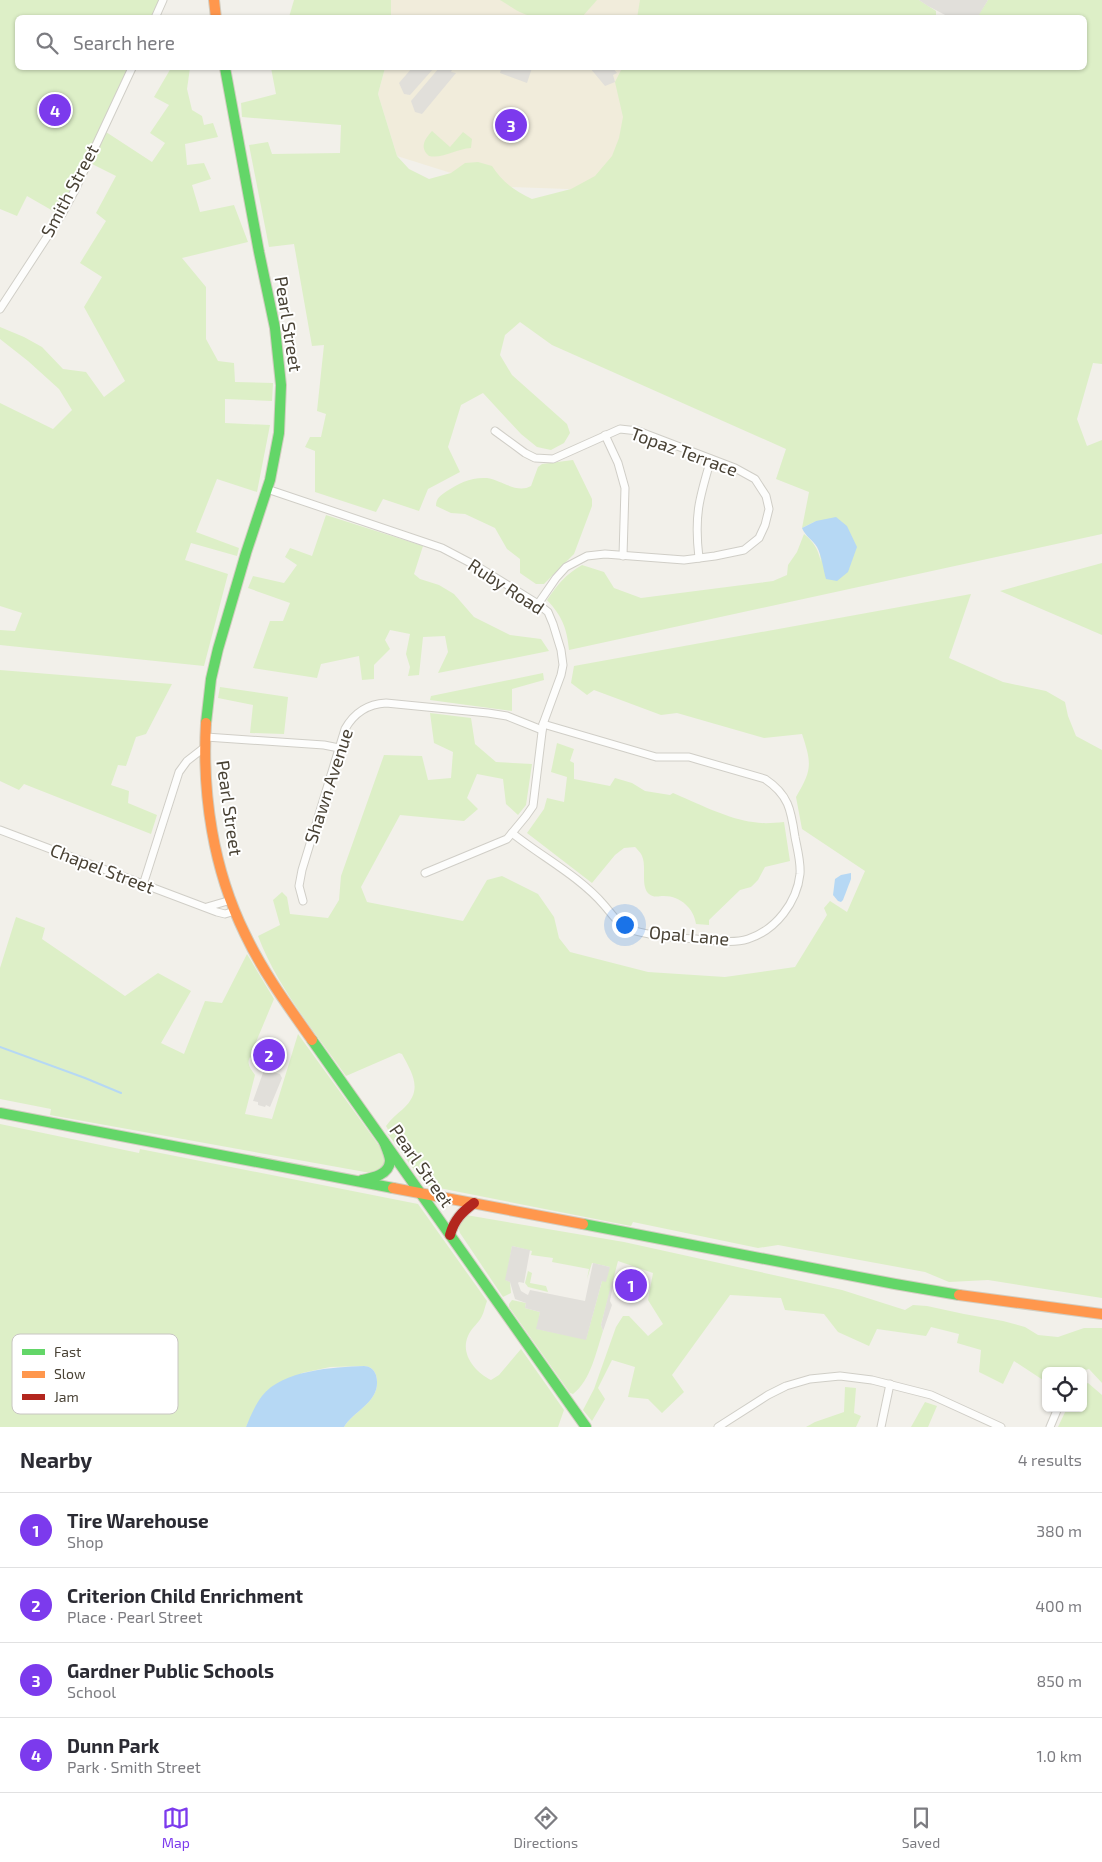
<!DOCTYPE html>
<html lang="en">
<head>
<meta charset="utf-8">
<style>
	:root { --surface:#fff; --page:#f2f2f3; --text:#2b2b33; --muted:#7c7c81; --line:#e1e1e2; --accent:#7c3aed }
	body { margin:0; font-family:"Exo 2",sans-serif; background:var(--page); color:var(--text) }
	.controls { position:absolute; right:15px; bottom:15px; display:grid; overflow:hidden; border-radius:8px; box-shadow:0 1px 4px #0004 }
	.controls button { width:45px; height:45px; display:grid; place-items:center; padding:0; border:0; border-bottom:1px solid var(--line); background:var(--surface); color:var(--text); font:25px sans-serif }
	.you { position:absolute; left:624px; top:924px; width:18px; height:18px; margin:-12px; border:4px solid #fff; border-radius:50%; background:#1a73e8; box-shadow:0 0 0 8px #1a73e833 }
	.badge { display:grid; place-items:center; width:32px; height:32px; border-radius:50%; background:var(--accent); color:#fff; font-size:16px; font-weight:700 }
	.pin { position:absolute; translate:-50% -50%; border:2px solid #fff; box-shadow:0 1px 5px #0006 }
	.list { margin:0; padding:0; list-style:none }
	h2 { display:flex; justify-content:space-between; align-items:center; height:65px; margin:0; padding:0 20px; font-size:21px }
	h2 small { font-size:16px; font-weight:400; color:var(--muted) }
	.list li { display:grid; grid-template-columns:32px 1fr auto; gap:15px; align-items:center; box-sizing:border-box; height:75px; padding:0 20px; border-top:1px solid var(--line) }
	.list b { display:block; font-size:19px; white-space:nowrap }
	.list p { margin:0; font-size:16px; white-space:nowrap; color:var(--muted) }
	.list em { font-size:16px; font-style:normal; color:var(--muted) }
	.icon { flex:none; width:28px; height:28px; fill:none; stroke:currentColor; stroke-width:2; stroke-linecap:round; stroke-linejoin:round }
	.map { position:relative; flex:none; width:1102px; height:1427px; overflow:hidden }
	.search { position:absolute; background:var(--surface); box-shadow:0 1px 4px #0004; left:15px; right:15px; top:15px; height:55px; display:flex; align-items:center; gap:12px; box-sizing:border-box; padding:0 18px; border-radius:8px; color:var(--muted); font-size:19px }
	.sheet { height:365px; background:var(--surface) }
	nav { display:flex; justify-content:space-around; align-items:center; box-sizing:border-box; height:70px; border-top:1px solid var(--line); background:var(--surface); font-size:14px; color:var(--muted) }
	nav a { display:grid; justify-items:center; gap:2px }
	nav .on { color:var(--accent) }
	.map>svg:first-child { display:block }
</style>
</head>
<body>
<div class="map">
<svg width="1102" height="1427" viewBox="0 0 1102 1427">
	<rect width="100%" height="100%" fill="#f2f0ea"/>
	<g fill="#f1ecdb">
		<path d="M391,0H687L681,18L391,17Z"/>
		<path d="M385,68H665L597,190L511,187L451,173L397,156L378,94Z"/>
	</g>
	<g fill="#ddefc7">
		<path d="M0,0H162L154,17L18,18V68H131L60,215L27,196L17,216L0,209Z"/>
		<path d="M294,0H391V17H289Z"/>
		<path d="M500,0H597L582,17C566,18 547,20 531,16C520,14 510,6 500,0Z"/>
		<path d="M640,0H919L936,11V18H637Z"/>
		<path d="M988,0H1102V364L1093,363L1077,419L1087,446L1102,440V534L569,650C567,628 562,616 547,600C557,585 566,574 582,565L604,572L614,588L641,598L773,581L787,575L788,565L797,552L804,534C814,542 818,549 821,562L816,521L802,528L809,492L776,479L786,449L552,345L520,322L505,335L500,355L512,375L567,424L570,433L564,443L551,450L537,447L521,434L483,393L461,405L448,447L460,472L428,489L419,511L383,499L376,512L315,492V451L305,447L310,437H321L326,414L317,411L324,345L312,346L294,244L269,247L249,145L268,142L272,154L340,153L341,125L242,117L241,103L276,94L271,68H385L378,94L397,156L409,169L429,179L451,173L465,163L478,162L492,166C502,182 515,191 532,199L571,189L595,176L612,156L619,138L623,117L615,82L622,68H1084V18L977,17Z"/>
		<path d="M171,68H190L187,89L192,110L202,116L204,125L213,123L218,137L185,144L187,165L204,163L211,179L192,185L200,212L234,205L248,242L182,258L206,287V339L218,361L234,363L235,382L273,383L272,401L225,399V423L270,425L257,492L217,479L196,532L239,548L237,556L191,543L185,560L228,574L204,666L0,645V630L15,631L22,613L0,606V403L53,429L72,410L59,389L28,361L0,339V327L24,337L42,347L63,369L86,372L104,397L125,381L84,307L102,277L80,263L106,221L96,213L116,176L92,164L106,132L152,162L165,143L150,133L169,105L154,97Z"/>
		<path d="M432,131L450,147L463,132L472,139L471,148C456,149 443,159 429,156C419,147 425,139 432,131Z"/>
		<path d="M573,460L592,499V506L574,554L544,584H536L520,573V559L507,549L495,528L465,514L451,513L436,506C436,498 441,495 447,491C459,483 471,477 487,478C501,480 517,494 531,486L538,467L542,464Z"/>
		<path d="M326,515L423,546L414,574L420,579L439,585L454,594L474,617L510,635L541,639L549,651L438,673L448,652L445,636L423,637L419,675L408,676L410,667L406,654L410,634L390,630L385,640L390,649L374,665V679L362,680L359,656L321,664L317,678L253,668L270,621H283L290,603L248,588L253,576L284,583L297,565L285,557L290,548L312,556Z"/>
		<path d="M1102,563V635L1000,591Z"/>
		<path d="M971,594L949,658L1003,682L1046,691L1065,702L1068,716L1076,736L1102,750V1298L988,1280L949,1282L925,1272L778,1245L758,1248L633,1222L631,1226L429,1186L423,1182L388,1134L390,1133L386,1126C391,1119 397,1114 403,1109C424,1090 412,1073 402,1054L399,1053L346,1076C314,1031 278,988 258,936L280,925L273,900L282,892L287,897L290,914L328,918L339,900L341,876L384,755L422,756L428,780L451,778L453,752L434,743L430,713L471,718L475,744L496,762L532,764L526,805L518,815L506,804L503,779L477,774L467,798L478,809L464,821L400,815L361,887L367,902L463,921L487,880L502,876L538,894L554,917L559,938L570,952L648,972L725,977L795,967L827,915L824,908L830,901L847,912L865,871L802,829L796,797C812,770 812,764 802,734L764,738L677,713L661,715L594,690L587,695L571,683L574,666Z"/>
		<path d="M0,670L172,684L146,734L136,737L126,766L118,765L111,785L129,791L128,803L157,815L151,834L24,784L19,790L0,781Z"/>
		<path d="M543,673L544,680L512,689V711L430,700L431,696Z"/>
		<path d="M220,687L288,697L284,734L250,733L253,705L218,698Z"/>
		<path d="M557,743L574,749L570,761L574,763V779L610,786L615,778L632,783L645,791L670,795L673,793C694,802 731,820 753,822C763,824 773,823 784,822L790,861L765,867L758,880L751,887L740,890L709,920V925L696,924C694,909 681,896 664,896C658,896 654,898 649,894C640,886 647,867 642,856C641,853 637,849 635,847L624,848L615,855L592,883L527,833L544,809L547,798L564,802L567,777L551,772Z"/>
		<path d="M16,917L45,928L42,939L125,996L158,973L191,991L161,1043L184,1054L205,1001L222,1003L247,954L274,999L256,1042L265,1045L258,1065L250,1057C246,1064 251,1069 255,1075L245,1114L272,1119L298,1034L380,1147L386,1163L374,1174L365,1172L50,1115L51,1109L0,1099V968Z"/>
		<path d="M0,1124L139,1153L140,1149L418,1204L487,1301C485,1306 484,1312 482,1316C479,1323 471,1328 468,1336C460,1354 475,1372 491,1380L499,1375L521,1349L564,1410L558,1427H344C354,1410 383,1401 376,1375C374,1369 369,1366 364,1366L330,1367L302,1373L255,1409L246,1427H0Z"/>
		<path d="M466,1215L624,1242L842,1290L905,1310L913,1305L927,1306L964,1314L1003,1321L1025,1327L1038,1335L1058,1337L1084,1328H1102V1383L1089,1369L1082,1371H1046V1382L1014,1361L1003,1384L979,1372L981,1350L957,1343L959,1334L931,1327L926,1336L877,1329L869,1346L838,1332L824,1314L785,1310L781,1298L730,1295L672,1375L684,1392L662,1413L648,1399L628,1397L635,1367L612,1360L598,1388L605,1399L592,1421L583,1410L594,1389L616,1327L623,1316H629L648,1336L663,1324L648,1300L653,1273L618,1261L601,1325L603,1331C596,1352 591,1380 573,1394L570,1393L509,1307V1304L512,1300L526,1303L525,1308L540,1312L537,1329L586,1339L602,1281L610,1267L592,1263L587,1279L589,1269L552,1262L553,1258L531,1255L532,1251L512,1246L506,1280L510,1282L511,1293L503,1297L460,1233L458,1226Z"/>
		<path d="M528,1271L532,1273L530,1283L546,1286L548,1292L528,1287L525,1283Z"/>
		<path d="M1088,1383L1102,1395V1427H1058L1067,1408H1083V1385Z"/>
		<path d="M845,1387L856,1388L854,1413L861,1416L856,1427H806L815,1422L844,1412Z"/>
		<path d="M925,1402L937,1406L928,1427H911Z"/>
	</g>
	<g fill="#e1dfda">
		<path d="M919,0H988L977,18L949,17L928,6Z"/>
		<path d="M412,68H434L410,95L404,94L399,83Z"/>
		<path d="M439,68H449L452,70L451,72L456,73L422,114L415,112L411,101Z"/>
		<path d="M498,68H532L527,83L500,73L501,69Z"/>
		<path d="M590,68H613L617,73L613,75L615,82L605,86Z"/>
		<path d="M264,1070L280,1074L282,1078L270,1107L266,1105L265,1107L258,1105V1102L253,1101Z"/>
		<path d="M512,1246L530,1250L524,1283L519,1282L518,1283L521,1291L526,1294L528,1295L530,1290L585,1301L593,1263L610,1267L606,1282L602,1281L586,1340L536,1329L540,1312L525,1308L526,1303L515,1299L510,1282L505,1280Z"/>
		<path d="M612,1281H614L610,1301L612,1305L603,1331L601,1325Z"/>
	</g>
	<g fill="#b6d8f4">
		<path d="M836,517L847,526L857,547L848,572L837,581L826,579C823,569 822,556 817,547C813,540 805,536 802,528L816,521Z"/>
		<path d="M851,873V879L843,900L841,902L838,901L833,895L835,879L841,875Z"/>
		<path d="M364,1366C369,1366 374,1369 376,1375C383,1401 354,1410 344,1427H246C250,1417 255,1405 262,1396C282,1370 334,1367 364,1366Z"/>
	</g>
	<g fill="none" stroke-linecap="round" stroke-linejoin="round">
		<path stroke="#b6d8f4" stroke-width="2" d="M0,1047L85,1078L121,1093"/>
		<g stroke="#d0cec7" stroke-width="9">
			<g id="street">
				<path d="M155,18L163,0"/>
				<path d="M0,309L62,214L75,190L132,68"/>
				<path d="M495,431L525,453L535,458L553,459L620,429L638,431L735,468L755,479L766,496L769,509L765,525L759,538L744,550L715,556L684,560L605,554L587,556L566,567L556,578L538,604"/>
				<path d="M605,435L618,463L625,488L623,556"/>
				<path d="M267,489L442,548L480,568L538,604L548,612L553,624L561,650L563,665L561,675L543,724L533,806L526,816L507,839L425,873"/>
				<path d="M699,558C694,516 699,499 711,459"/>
				<path d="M206,737L324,745L339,748"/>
				<path d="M0,830L217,912L225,914L235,911"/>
				<path d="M512,833C542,857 579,876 604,905C612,914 620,927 632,930C652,936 675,938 696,939C712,940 732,944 748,939C776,930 797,902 800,874C801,862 797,848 795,837C791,810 789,795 765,779L689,757H656L543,724"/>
				<path d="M143,885L179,772L187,761L205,747"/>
				<path d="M303,901L299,886L302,870L345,729C354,713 367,704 386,703L488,713L507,716L542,730"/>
				<path d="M207,907L231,900"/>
				<path d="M718,1427L768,1395L786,1386L810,1379L840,1376L872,1380L931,1395L1001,1427"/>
				<path d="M881,1427L890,1384"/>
				<path d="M1050,1427L1058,1408"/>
			</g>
		</g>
		<g stroke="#d2cdc0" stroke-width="12">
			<g id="fast">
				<path d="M206,723L211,679L218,649L246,553L270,480L279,433L281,385L275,328L259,252L225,68"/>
				<path d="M312,1040L586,1427"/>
				<path d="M0,1113L393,1188"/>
				<path d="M362,1180C372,1178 389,1175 390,1161C390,1156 386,1147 384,1142"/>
				<path d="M583,1224L895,1284L959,1295"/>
			</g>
		</g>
		<g stroke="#d2cdc0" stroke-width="12">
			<g id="slow">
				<path d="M214,0L216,18"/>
				<path d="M206,723C202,794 213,869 245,934C263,972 288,1006 312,1040"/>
				<path d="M393,1188L583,1224"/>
				<path d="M959,1295L1102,1314"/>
			</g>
		</g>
		<g stroke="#d2cdc0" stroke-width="12">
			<path id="jam" d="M450,1235C454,1220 462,1212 474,1203"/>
		</g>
		<use href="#street" stroke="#fdfdfc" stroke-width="7"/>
		<use href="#fast" stroke="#63d668" stroke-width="10"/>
		<use href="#slow" stroke="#ff974d" stroke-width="10"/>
		<use href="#jam" stroke="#b3261e" stroke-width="10"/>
	</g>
	<g text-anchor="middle" stroke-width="4" stroke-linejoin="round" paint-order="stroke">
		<g font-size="18" fill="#494235" stroke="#fff">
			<text transform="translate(70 191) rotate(-62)" y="6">Smith Street</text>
			<text transform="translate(288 324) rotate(81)" y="6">Pearl Street</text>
			<text transform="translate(684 452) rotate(20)" y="6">Topaz Terrace</text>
			<text transform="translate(506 587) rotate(33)" y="6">Ruby Road</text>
			<text transform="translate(329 786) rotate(-72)" y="6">Shawn Avenue</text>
			<text transform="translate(229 808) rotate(82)" y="6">Pearl Street</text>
			<text transform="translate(102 869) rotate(21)" y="6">Chapel Street</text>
			<text transform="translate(689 936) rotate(5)" y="6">Opal Lane</text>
			<text transform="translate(421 1166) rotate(55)" y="6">Pearl Street</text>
		</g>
	</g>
	<rect x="12" y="1334" width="166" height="80" rx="8" fill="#fff" stroke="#c8c6c2" stroke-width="1"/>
	<rect x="22" y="1349" width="23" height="6" fill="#63d668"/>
	<rect x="22" y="1371" width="23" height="7" fill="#ff974d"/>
	<rect x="22" y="1394" width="23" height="6" fill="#b3261e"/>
	<g font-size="14" fill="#494235">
		<text x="54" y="1357">Fast</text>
		<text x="54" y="1379">Slow</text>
		<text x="54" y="1402">Jam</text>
	</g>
</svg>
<div class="controls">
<button><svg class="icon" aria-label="locate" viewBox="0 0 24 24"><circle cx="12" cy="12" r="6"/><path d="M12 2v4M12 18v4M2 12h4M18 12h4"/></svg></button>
</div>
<div class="you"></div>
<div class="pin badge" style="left:631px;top:1285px">1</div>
<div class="pin badge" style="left:269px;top:1055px">2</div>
<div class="pin badge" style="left:511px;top:125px">3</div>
<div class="pin badge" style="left:55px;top:110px">4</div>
<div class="search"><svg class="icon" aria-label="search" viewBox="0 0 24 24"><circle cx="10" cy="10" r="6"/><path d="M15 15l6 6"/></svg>Search here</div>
</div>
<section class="sheet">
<h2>Nearby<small>4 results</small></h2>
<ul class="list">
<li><span class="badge">1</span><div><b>Tire Warehouse</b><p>Shop</p></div><em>380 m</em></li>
<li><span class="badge">2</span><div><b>Criterion Child Enrichment</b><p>Place · Pearl Street</p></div><em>400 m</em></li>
<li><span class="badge">3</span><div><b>Gardner Public Schools</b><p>School</p></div><em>850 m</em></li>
<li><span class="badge">4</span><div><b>Dunn Park</b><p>Park · Smith Street</p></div><em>1.0 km</em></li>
</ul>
</section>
<nav>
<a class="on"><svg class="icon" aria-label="map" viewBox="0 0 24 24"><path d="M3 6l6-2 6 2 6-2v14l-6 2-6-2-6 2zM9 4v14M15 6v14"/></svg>Map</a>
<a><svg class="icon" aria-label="directions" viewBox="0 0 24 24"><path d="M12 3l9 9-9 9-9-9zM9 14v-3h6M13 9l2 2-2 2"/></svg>Directions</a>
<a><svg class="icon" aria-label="saved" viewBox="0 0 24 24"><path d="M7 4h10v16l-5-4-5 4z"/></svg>Saved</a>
</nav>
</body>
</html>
